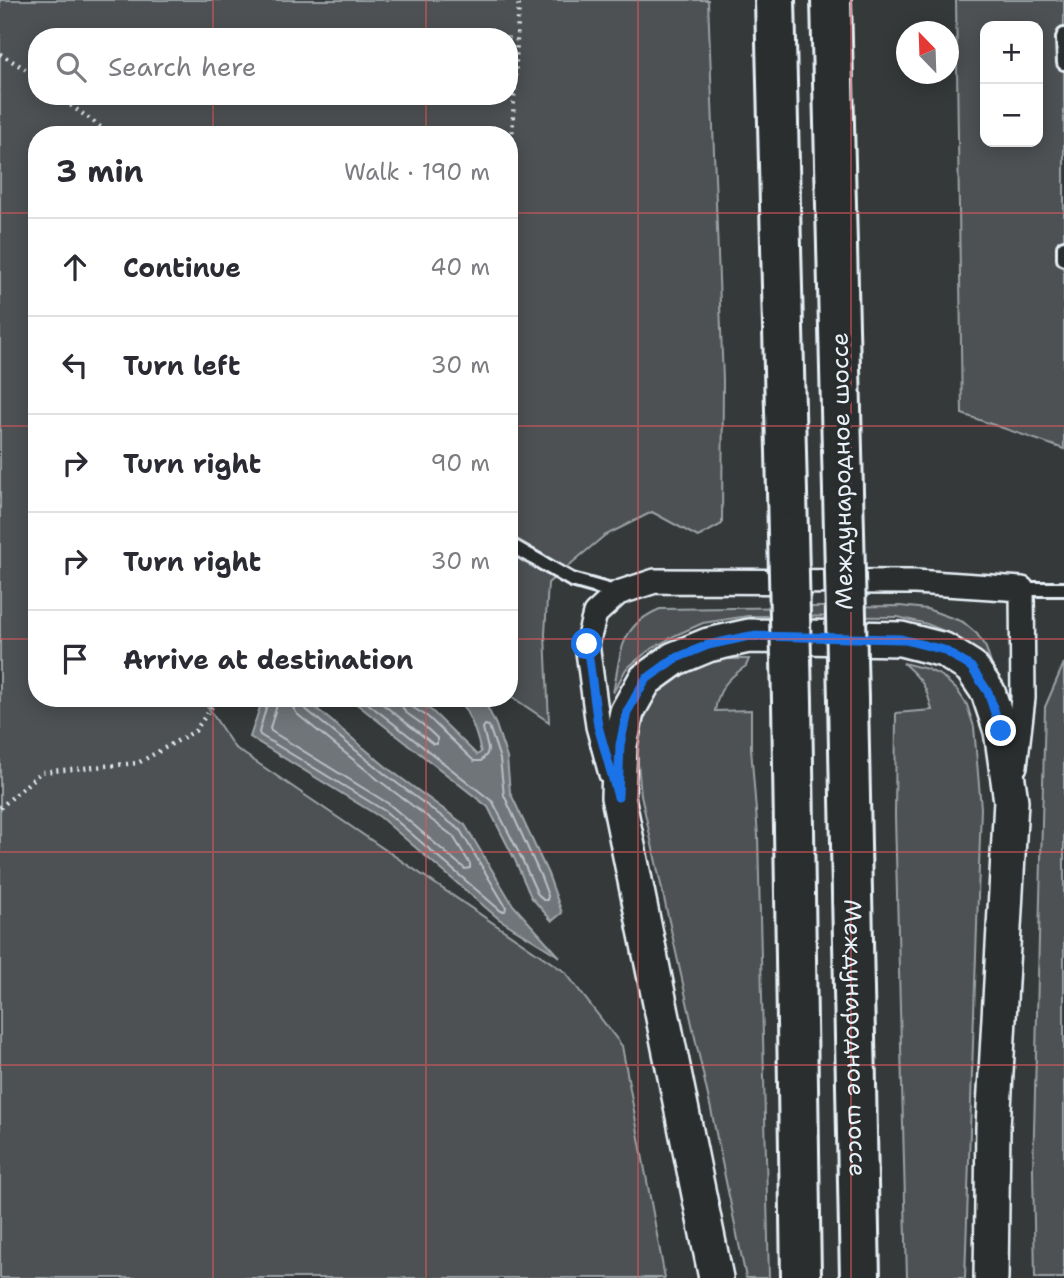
<!DOCTYPE html>
<html lang="en">
<head>
<meta charset="utf-8">
<style>
	:root { --surface:#fff; --page:#f7f7f7; --text:#2b2b33; --muted:#7c7c81; --line:#e1e1e2 }
	body { margin:0; font-family:"Shantell Sans",sans-serif; background:var(--page); color:var(--text) }
	.controls { position:absolute; right:21px; top:21px; display:grid; overflow:hidden; border-radius:14px; box-shadow:0 4px 18px #0003 }
	.controls button { width:63px; height:63px; display:grid; place-items:center; padding:0; border:0; border-bottom:2px solid var(--line); background:var(--surface); color:var(--text); font:35px sans-serif }
	.compass { position:absolute; left:896px; top:21px; width:63px; height:63px; border-radius:50%; background:var(--surface); box-shadow:0 4px 18px #0003; rotate:337deg }
	.stop { position:absolute; width:21px; height:21px; margin:-16px; border:5px solid #1a73e8; border-radius:50%; background:#fff }
	.stop.end { background:#1a73e8; border-color:#fff; box-shadow:0 2px 7px #0008 }
	.list { margin:0; padding:0; list-style:none }
	h2 { display:flex; justify-content:space-between; align-items:center; height:91px; margin:0; padding:0 28px; font-size:30px }
	h2 small { font-size:23px; font-weight:400; color:var(--muted) }
	.list li { display:grid; grid-template-columns:46px 1fr auto; gap:21px; align-items:center; box-sizing:border-box; height:98px; padding:0 28px; border-top:2px solid var(--line) }
	.list b { display:block; font-size:26px; white-space:nowrap }
	.list em { font-size:23px; font-style:normal; color:var(--muted) }
	.icon { flex:none; width:38px; height:38px; fill:none; stroke:currentColor; stroke-width:2; stroke-linecap:round; stroke-linejoin:round }
	.map { position:relative; flex:none; width:1064px; height:1278px; overflow:hidden }
	.search { position:absolute; background:var(--surface); box-shadow:0 4px 18px #0003; left:28px; top:28px; width:490px; height:77px; display:flex; align-items:center; gap:18px; box-sizing:border-box; padding:0 24px; border-radius:28px; color:var(--muted); font-size:26px }
	.panel { position:absolute; background:var(--surface); box-shadow:0 4px 18px #0003; left:28px; top:126px; width:490px; height:581px; border-radius:28px }
	.map>svg:first-child { display:block }
</style>
</head>
<body>
<div class="map">
<svg width="1064" height="1278" viewBox="0 0 1064 1278">
	<rect width="100%" height="100%" fill="#35393a"/>
	<filter id="ink" filterUnits="userSpaceOnUse"><feTurbulence type="fractalNoise" baseFrequency=".0143" numOctaves="2"/><feDisplacementMap in="SourceGraphic" scale="14" xChannelSelector="R" yChannelSelector="G"/><feConvolveMatrix kernelMatrix="1 2 1 2 8 2 1 2 1" color-interpolation-filters="sRGB"/></filter>
	<g filter="url(#ink)">
		<g fill="#4d5152" stroke="#9aa1a5" stroke-width="2" fill-rule="evenodd">
			<path d="M0,0H708L723,380L722,524L698,537L652,512L604,536L548,583L545,634L549,722L509,695V135H37V698H202L234,747L565,972L622,1046L665,1278H0ZM37,37H509V96H37Z"/>
			<path d="M956,0H1064V449L962,414ZM985,26H1038V142H985Z"/>
			<path d="M900,606L927,609L963,622L977,634L986,648L994,673L979,657L954,635L927,624L898,617L748,616L703,623L676,635L648,651L626,669L613,693C621,653 619,626 660,609Z"/>
			<path d="M714,659H749L746,666C728,678 718,689 715,711L751,710V748L758,836L769,1278H746L712,1114L641,795L636,743L644,705L656,686L686,666Z"/>
			<path d="M903,663L927,669L942,676L957,690L967,705L974,727L981,808L965,1278H907L895,816L896,713L932,710C926,685 922,680 903,663Z"/>
			<path d="M1064,663V1278H1035L1033,1169L1045,707Z"/>
		</g>
		<g fill="#707579" stroke="#a0a7ac" stroke-width="2">
			<path d="M263,698H304L390,770L465,825L513,905L560,957L499,919L380,817L250,737Z"/>
			<path d="M349,698H412L432,711L477,755L481,752C476,731 470,714 457,698H483L496,725L507,758L510,792L548,874L562,913L552,921L531,897L515,860L488,807Z"/>
		</g>
		<g fill="none" stroke-linecap="round" stroke-linejoin="round">
			<g stroke="#b8bfc5" stroke-width="2">
				<path d="M269,698L259,732L260,735L385,811L501,911H505L506,907L460,830L386,775L303,707L300,703V698"/>
				<path d="M278,698L277,705L270,728L271,731L389,804L465,869L470,868V864L453,836L381,782L297,714L292,706L291,698"/>
				<path d="M361,698L493,802L521,857L537,893L543,900H547L548,896L541,877L504,795L500,759L489,726L485,725L483,728L488,749L487,754L481,761H474L428,717L412,707L410,698"/>
				<path d="M375,698L433,744H437V738L422,724L405,712L402,706L401,698"/>
			</g>
			<g stroke="#e8f1f8" stroke-width="18">
				<g id="lane">
					<path d="M1064,35L1063,38L1064,63"/>
					<path d="M1064,247V259"/>
					<path d="M509,544L572,580L618,593"/>
					<path d="M1022,589H1064"/>
				</g>
			</g>
			<g stroke="#e8f1f8" stroke-width="28">
				<path id="street" d="M611,774L598,726L587,644L595,614L618,593L655,581L915,582L1022,589L1023,698L1015,766"/>
			</g>
			<g stroke="#e8f1f8" stroke-width="38">
				<path id="secondary" d="M716,1278L618,797L620,745L627,712L645,680L674,659L708,645L749,636L901,639L944,650L971,667L988,692L1001,731L1011,801L993,1127L991,1278"/>
			</g>
			<g stroke="#e8f1f8" stroke-width="44">
				<g id="highway">
					<path d="M775,0L788,533"/>
					<path d="M831,0L844,532"/>
					<path id="s1" d="M848,700L860,1278"/>
					<path d="M792,701L801,1278"/>
				</g>
			</g>
			<g stroke="#e8f1f8" stroke-width="4.5" stroke-dasharray="2 5" stroke-linecap="butt">
				<path d="M0,54L37,76"/>
				<path d="M60,96C75,111 94,119 109,135"/>
				<path d="M509,167L511,158L519,0"/>
				<path d="M0,808L41,772L138,763L195,731L218,698"/>
			</g>
			<use href="#lane" stroke="#2a2d2e" stroke-width="12"/>
			<use href="#street" stroke="#2a2d2e" stroke-width="23"/>
			<use href="#secondary" stroke="#2a2d2e" stroke-width="33"/>
			<use href="#highway" stroke="#2a2d2e" stroke-width="38"/>
			<g stroke="#e8f1f8" stroke-width="44" stroke-linecap="butt">
				<g id="highway-bridge">
					<path d="M844,532L848,700"/>
					<path d="M788,533L792,701"/>
				</g>
			</g>
			<use href="#highway-bridge" stroke="#2a2d2e" stroke-width="38"/>
		</g>
	</g>
	<g fill="none" stroke-linecap="round" stroke-linejoin="round" filter="url(#ink)">
		<path stroke="#1a73e8" stroke-width="9" d="M587,644L598,726L618,797L620,745L627,712L645,680L674,659L708,645L750,636L901,639L944,650L971,667L988,692L1001,731"/>
	</g>
	<path fill="none" stroke="#da5a5c" stroke-width="2" stroke-opacity="0.55" d="M213,0V37M426,0V37M638,0V1278M851,0V1278M213,96V135M426,96V135M0,213H37M509,213H1064M0,426H37M509,426H1064M0,639H37M509,639H1064M213,698V1278M426,698V1278M0,852H1064M0,1065H1064"/>
	<g text-anchor="middle" stroke-width="7" stroke-linejoin="round" paint-order="stroke">
		<g font-size="24" fill="#e8f1f8" stroke="#2a2d2e">
			<text transform="translate(842 471) rotate(-91)" y="8">Международное шоссе</text>
			<text dy="8" stroke="none"><textPath href="#s1" startOffset="338">Международное шоссе</textPath></text>
		</g>
	</g>
</svg>
<div class="controls">
<button>+</button>
<button>−</button>
</div>
<svg class="compass" viewBox="-18 -18 36 36"><path d="M0-13l5 13h-10z" fill="#e53935"/><path d="M0 13l5-13h-10z" fill="#7c7c81"/></svg>
<div class="stop" style="left:587px;top:644px"></div>
<div class="stop end" style="left:1001px;top:731px"></div>
<div class="search"><svg class="icon" aria-label="search" viewBox="0 0 24 24"><circle cx="10" cy="10" r="6"/><path d="M15 15l6 6"/></svg>Search here</div>
<section class="panel">
<h2>3 min<small>Walk · 190 m</small></h2>
<ul class="list">
<li><svg class="icon" aria-label="ahead" viewBox="0 0 24 24"><path d="M12 20V5M6 11l6-6 6 6"/></svg><div><b>Continue</b></div><em>40 m</em></li>
<li><svg class="icon" aria-label="left" viewBox="0 0 24 24"><path d="M17 20v-9H6M10 6l-5 5 5 5"/></svg><div><b>Turn left</b></div><em>30 m</em></li>
<li><svg class="icon" aria-label="right" viewBox="0 0 24 24"><path d="M7 20v-9h11M14 6l5 5-5 5"/></svg><div><b>Turn right</b></div><em>90 m</em></li>
<li><svg class="icon" aria-label="right" viewBox="0 0 24 24"><path d="M7 20v-9h11M14 6l5 5-5 5"/></svg><div><b>Turn right</b></div><em>30 m</em></li>
<li><svg class="icon" aria-label="arrive" viewBox="0 0 24 24"><path d="M6 21V4h12l-3 4 3 4H6"/></svg><div><b>Arrive at destination</b></div></li>
</ul>
</section>
</div>
</body>
</html>
